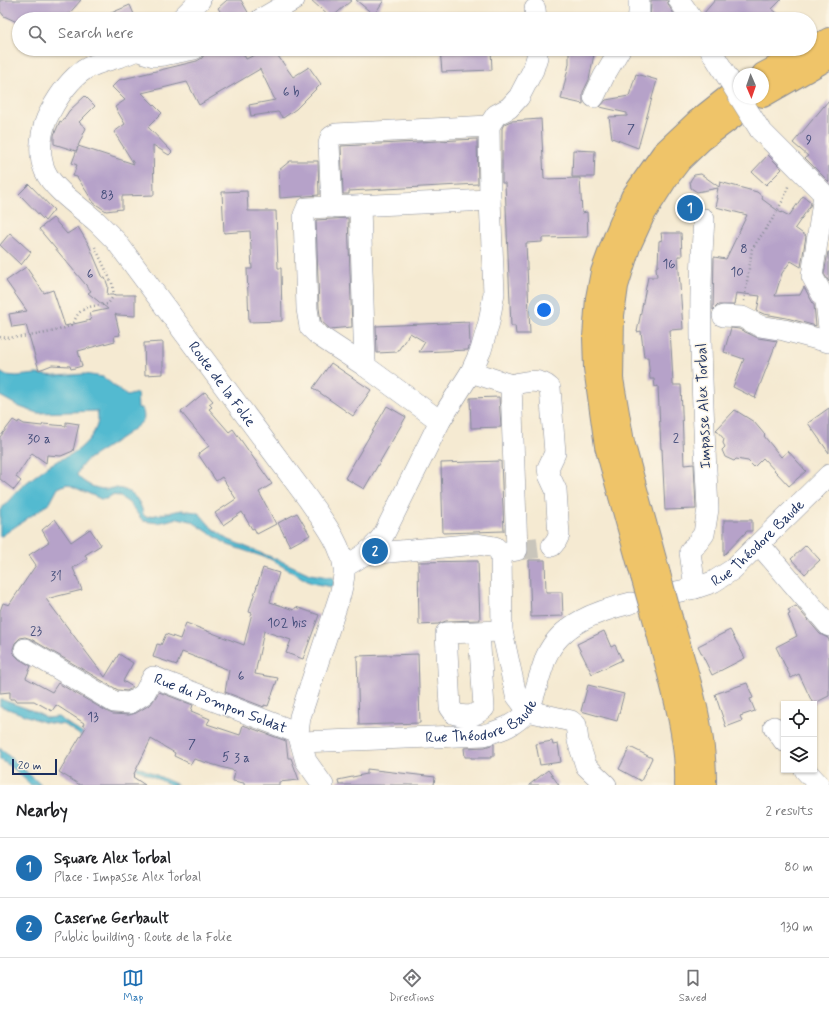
<!DOCTYPE html>
<html lang="en">
<head>
<meta charset="utf-8">
<style>
	:root { --surface:#fff; --page:#f2f2f2; --text:#202124; --muted:#757577; --line:#e0e0e0; --accent:#1f6fb2 }
	body { margin:0; font-family:Mynerve,sans-serif; background:var(--page); color:var(--text) }
	.controls { position:absolute; right:12px; bottom:12px; display:grid; overflow:hidden; border-radius:0px; box-shadow:0 1px 3px #0004 }
	.controls button { width:36px; height:36px; display:grid; place-items:center; padding:0; border:0; border-bottom:1px solid var(--line); background:var(--surface); color:var(--text); font:20px sans-serif }
	.compass { position:absolute; left:733px; top:68px; width:36px; height:36px; border-radius:50%; background:var(--surface); box-shadow:0 1px 3px #0004; rotate:178deg }
	.scale { position:absolute; left:12px; bottom:10px; width:45px; box-sizing:border-box; padding-left:4px; border:2px solid #1b2f5e; border-top:0; font-size:11px; line-height:14px; white-space:nowrap; color:#1b2f5e; -webkit-text-stroke:3px #fcf5e5; paint-order:stroke }
	.you { position:absolute; left:544px; top:310px; width:14px; height:14px; margin:-10px; border:3px solid #fff; border-radius:50%; background:#1a73e8; box-shadow:0 0 0 6px #1a73e833 }
	.badge { display:grid; place-items:center; width:26px; height:26px; border-radius:50%; background:var(--accent); color:#fff; font-size:13px; font-weight:700 }
	.pin { position:absolute; translate:-50% -50%; border:2px solid #fff; box-shadow:0 1px 4px #0006 }
	.list { margin:0; padding:0; list-style:none }
	h2 { display:flex; justify-content:space-between; align-items:center; height:52px; margin:0; padding:0 16px; font-size:17px }
	h2 small { font-size:13px; font-weight:400; color:var(--muted) }
	.list li { display:grid; grid-template-columns:26px 1fr auto; gap:12px; align-items:center; box-sizing:border-box; height:60px; padding:0 16px; border-top:1px solid var(--line) }
	.list b { display:block; font-size:15px; white-space:nowrap }
	.list p { margin:0; font-size:13px; white-space:nowrap; color:var(--muted) }
	.list em { font-size:13px; font-style:normal; color:var(--muted) }
	.icon { flex:none; width:22px; height:22px; fill:none; stroke:currentColor; stroke-width:2; stroke-linecap:round; stroke-linejoin:round }
	.map { position:relative; flex:none; width:829px; height:785px; overflow:hidden }
	.search { position:absolute; background:var(--surface); box-shadow:0 1px 3px #0004; left:12px; right:12px; top:12px; height:44px; display:flex; align-items:center; gap:10px; box-sizing:border-box; padding:0 14px; border-radius:22px; color:var(--muted); font-size:15px }
	.sheet { height:172px; background:var(--surface) }
	nav { display:flex; justify-content:space-around; align-items:center; box-sizing:border-box; height:56px; border-top:1px solid var(--line); background:var(--surface); font-size:11px; color:var(--muted) }
	nav a { display:grid; justify-items:center; gap:2px }
	nav .on { color:var(--accent) }
	.map>svg:first-child { display:block }
</style>
</head>
<body>
<div class="map">
<svg width="829" height="785" viewBox="0 0 829 785">
	<rect width="100%" height="100%" fill="#fcf5e5"/>
	<filter id="ink" filterUnits="userSpaceOnUse"><feTurbulence type="fractalNoise" baseFrequency=".025" numOctaves="2"/><feDisplacementMap in="SourceGraphic" scale="8" xChannelSelector="R" yChannelSelector="G"/><feConvolveMatrix kernelMatrix="1 2 1 2 8 2 1 2 1" color-interpolation-filters="sRGB"/></filter>
	<filter id="wash" filterUnits="userSpaceOnUse"><feTurbulence type="fractalNoise" baseFrequency=".012" numOctaves="4" result="noise"/><feDisplacementMap in="SourceGraphic" scale="16" xChannelSelector="R" yChannelSelector="G"/><feGaussianBlur stdDeviation="0.9" result="paint"/><feColorMatrix in="noise" values="0 0 0 0 0 0 0 0 0 0 0 0 0 0 0 0 0 1.4 0 .05"/><feComposite in="paint" operator="in"/></filter>
	<g filter="url(#wash)">
		<rect width="100%" height="100%" fill="#f5ead2"/>
		<g fill="#52bad0" stroke="#367497">
			<path d="M0,372L5,375L17,376L36,374L56,376L84,374L103,377L127,396L137,393L138,408H142C143,412 145,416 143,420C139,428 97,453 87,460C83,464 79,468 77,475C83,483 95,489 105,489C108,490 111,488 114,488C130,488 141,500 143,514L146,517L182,510L195,512L200,514L212,528L229,540L281,561L310,574L334,578L333,587L311,583L270,559L228,545L191,521L178,518L158,523L143,521L129,503L119,496L112,495L106,499H101L67,484L58,488L50,503L0,537V510C9,501 16,491 26,483C34,477 42,470 50,465C58,460 67,457 75,452C87,444 102,427 97,411L37,413L20,407L0,396Z"/>
			<path d="M0,699L31,710L47,718L58,717L101,746L137,766L178,785H171L136,769L103,751L65,725L43,722L0,706Z"/>
			<path d="M0,748L41,785H31L14,769L0,759Z"/>
		</g>
		<g id="blocks">
			<g fill="#b6a2c9">
				<path d="M0,0H81L67,16L60,19H19V23L4,16L0,11Z"/>
				<path d="M227,0H241L250,16L249,19H225L218,8Z"/>
				<path d="M311,0H352L331,18Z"/>
				<path d="M356,0H384L374,15Z"/>
				<path d="M651,0H667L669,6L674,14L672,19L660,15L658,19H650Z"/>
				<path d="M715,0H781L772,9L785,19H711L704,13Z"/>
				<path d="M130,5L136,19H97Z"/>
				<path d="M217,49H241L246,59L268,49H273L293,77L309,67L321,84L296,109L283,118L278,112L251,116L249,105L275,100L260,69L199,105L187,82L142,93L162,113L148,127L172,152L169,155L153,145L154,195L122,196V209L106,211L94,203L77,177L73,176L77,165L72,163L78,147L76,151L54,144V135L60,121L62,122L69,111L85,96L95,106L79,122L86,128L78,146L134,164L114,132L125,124L115,107L125,100L112,87L119,80L197,61L202,58L205,53Z"/>
				<path d="M440,49H491L492,70L442,72Z"/>
				<path d="M569,49H595L589,80L583,92V104L561,99L569,64Z"/>
				<path d="M636,74L657,80L638,148L612,138L609,117L627,116V113L600,107L606,100L629,96Z"/>
				<path d="M829,100V182L805,158L808,156L793,143Z"/>
				<path d="M541,119L544,179L580,178L582,213L587,212L588,237L542,238V242L526,243L530,334H516L515,326H511L505,183H502V128L504,124L511,121Z"/>
				<path d="M477,139L478,184L349,191V194H343L341,146Z"/>
				<path d="M573,150L595,151L594,177H572Z"/>
				<path d="M768,155L782,169L766,185L752,172Z"/>
				<path d="M290,161H318L319,195L280,198L279,170Z"/>
				<path d="M701,174L719,187L720,182L757,192L763,197L762,199L781,213L782,212L789,216L803,196L811,202L810,206L795,228L806,236L801,267L791,261L782,273L775,296L800,295L804,287L814,305L816,326L787,318L764,314L757,311L760,296L736,293L734,305H718L713,310L714,257L726,259L747,215L716,207L718,198H716L718,188L697,192L691,188L690,181L694,175Z"/>
				<path d="M29,184L54,210L45,221L19,194Z"/>
				<path d="M247,191L248,211H276L278,268H281L282,321L249,322L247,269H252L250,231L224,233L222,192Z"/>
				<path d="M53,218L67,234L78,227L89,245L103,278H105L108,286L107,295H135V316L117,315L115,314L120,335L114,336L115,341L78,351L82,366L71,369L70,366L52,365L39,370L26,325L12,327L9,314L27,311L6,281L26,267L44,293L53,290L65,326L91,320L89,313L108,309L88,293L91,291L39,229Z"/>
				<path d="M348,218L352,327L330,329L321,321L319,308L316,220Z"/>
				<path d="M10,233L31,252L21,265L0,245Z"/>
				<path d="M661,233H681L682,256H678L683,329L670,330L672,363L673,385H681L684,465L694,464L696,509L665,510L662,449H661L658,386L655,387L654,379H650L648,357H644L641,331L637,332L648,277H657L656,267L658,266L659,241L662,240Z"/>
				<path d="M828,252H829V282L824,274Z"/>
				<path d="M469,322L470,344L468,350L419,352L425,342L410,333L397,352L377,353L376,326Z"/>
				<path d="M731,328L739,329L758,338L777,341L755,398L733,387L744,359L724,352Z"/>
				<path d="M163,342V374L145,375L144,343Z"/>
				<path d="M331,363L371,390L353,416L313,388Z"/>
				<path d="M205,392L213,401L209,404L212,407L209,409L229,432L233,429L272,484L259,492L276,524L257,534L254,528L252,529L242,512L223,525L215,513L236,499L222,477L216,481L198,454L209,446L181,412Z"/>
				<path d="M499,397L501,427L471,428L470,398Z"/>
				<path d="M387,406L406,417L364,489L345,478Z"/>
				<path d="M829,408V453L808,423Z"/>
				<path d="M735,410L754,422L765,435L764,436L781,457L788,451L806,471L789,486L763,458L754,467L748,461L736,459L734,461L725,457L722,450L725,447L723,443L724,439L716,430Z"/>
				<path d="M13,420L18,423L19,421L24,424L42,426L43,424L66,426V422L79,424L73,451L61,456L47,455L46,463L32,453L16,477L21,481L14,490L0,479V437Z"/>
				<path d="M501,461L504,531L443,533L441,463Z"/>
				<path d="M297,513L310,535L290,546L278,523Z"/>
				<path d="M55,519L71,542L90,529L101,545L85,555L87,559L73,568L82,590L46,599L105,677L119,654L133,663L123,681L133,687L127,691L118,690L31,639L25,637L20,638L15,643L13,649L14,654L19,659L31,666L26,678L52,692L58,683L108,712L113,714L129,715L136,713L151,704L159,692L193,705L191,711L210,719L207,724L240,735L243,725L286,741L288,758H291L299,780L279,782V785H244V783L233,781L235,771L194,759L191,764L174,756L175,753L151,739L134,774L135,775L133,777L145,785H80L59,772L86,727L83,725L84,723L56,705L52,711L34,701H16V699H10V692L0,693V611L3,603L9,605L36,565L29,555L49,542L42,530Z"/>
				<path d="M724,520H752V531H747L724,555Z"/>
				<path d="M806,545L820,560L805,574L791,559Z"/>
				<path d="M529,560H545L546,592H562L563,616L531,617Z"/>
				<path d="M478,561L480,620L446,621L438,624L419,625L418,562Z"/>
				<path d="M263,568L279,573L270,602L294,610L296,607L319,615L303,659L286,653L291,640L264,631L255,674L278,678L268,706L264,705V707L225,692L229,670L182,652L177,665L153,657L157,644L161,645L166,634L180,639L186,623L244,645L252,613L249,612L253,598Z"/>
				<path d="M796,606L820,634L828,638L829,641V696L813,704L799,674L791,678L776,647L797,636L788,615L790,614L788,610Z"/>
				<path d="M730,630L745,658L712,675L698,646Z"/>
				<path d="M604,631L611,647L615,645L622,660L592,674L577,644Z"/>
				<path d="M418,654L420,723L359,725L357,656Z"/>
				<path d="M747,683L753,698L750,699L755,711L740,716L742,721L726,727L715,694Z"/>
				<path d="M588,685L624,694L617,721L581,711Z"/>
				<path d="M552,741L553,745L558,744L561,762L540,765L536,744Z"/>
				<path d="M494,744V756H491V758H471V757H465L464,748L485,747Z"/>
				<path d="M630,747L652,758L641,781L619,769Z"/>
				<path d="M367,769L435,777L434,785H339L338,780L367,774Z"/>
				<path d="M548,770L559,785H529Z"/>
			</g>
		</g>
	</g>
	<g filter="url(#ink)">
		<use href="#blocks" fill-opacity="0" stroke="#888c98" stroke-width="1"/>
		<g fill="none" stroke-linecap="round" stroke-linejoin="round">
			<path stroke="#c9c5bb" stroke-width="21" stroke-dasharray="21 10" stroke-linecap="butt" d="M517,550L552,546"/>
			<g stroke="#888c98" stroke-width="22">
				<g id="minor">
					<path d="M679,0L692,19"/>
					<path d="M535,9L536,19"/>
					<path d="M181,19L200,0"/>
					<path d="M261,19L294,0"/>
					<path d="M638,19L639,13V0"/>
					<path id="s1" d="M138,49C122,59 101,59 84,70C69,80 58,97 50,112C41,128 37,153 45,171C53,189 81,208 97,222C103,228 110,235 116,241L308,499C322,520 341,542 344,568C345,577 342,586 340,595L300,717L298,733L306,761L323,785"/>
					<path d="M136,50L154,56L164,55L194,49"/>
					<path d="M594,97L604,76L620,49"/>
					<path d="M760,130L829,199"/>
					<path d="M824,195L812,276L826,301L829,328"/>
					<path d="M360,206L365,366"/>
					<path d="M332,207L329,144L331,137L336,134L489,126"/>
					<path d="M723,316L742,317L760,326L784,330L829,342"/>
					<path d="M471,372L511,385L517,550L501,553L502,631L516,695L528,711L571,721L576,725L578,741L586,766L606,785"/>
					<path d="M511,385C523,382 539,377 550,388L555,453L548,468L549,475L556,490L559,535L556,541L552,546"/>
					<path d="M440,421L365,366L318,335L310,327L307,309L304,215L307,208L490,200"/>
					<path d="M759,544L829,626"/>
					<path d="M367,554L477,544L495,547L501,553"/>
					<path d="M344,567C360,558 373,550 384,534L440,421L471,372L481,350L489,322L494,293L490,200L489,126L496,115L509,108L519,97L533,70L537,57V49"/>
					<path d="M695,588L690,552L704,534L708,509C703,412 697,316 704,219"/>
					<path id="s2" d="M676,592L695,588L713,582L732,570L829,475"/>
					<path d="M479,632L484,708C473,717 469,717 455,714L450,707L446,633L502,631"/>
					<path id="s3" d="M25,649L114,702L130,703L144,694L153,677L298,733"/>
					<path d="M774,727L784,741"/>
					<path id="s4" d="M301,742L484,735C500,730 515,726 526,712C532,706 537,684 540,675C542,669 544,663 546,657C561,623 598,611 631,603"/>
					<path d="M805,770L819,785"/>
				</g>
			</g>
			<g stroke="#888c98" stroke-width="24">
				<g id="highway">
					<path d="M763,74L829,39"/>
					<path d="M763,96L829,58"/>
					<path d="M659,574L623,442L612,379L613,315L617,286L629,247L644,214L667,178L680,161L702,140L741,111"/>
					<path d="M642,576L606,446L595,368L594,337L597,298L602,272L616,234L632,197L663,153L697,121L731,94"/>
					<path d="M671,618C687,672 706,728 705,785"/>
					<path d="M655,622C668,673 688,733 686,785"/>
				</g>
			</g>
			<g stroke="#888c98" stroke-width="2.5" stroke-dasharray="1 3" stroke-linecap="butt">
				<path d="M744,301L752,249L774,217L784,198L789,184"/>
				<path d="M0,337C12,340 64,332 72,324C75,321 76,316 79,313C87,305 97,306 108,304L114,295L112,283L95,247"/>
			</g>
			<use href="#minor" stroke="#fff" stroke-width="21"/>
			<use href="#highway" stroke="#efc469" stroke-width="22"/>
			<g stroke="#888c98" stroke-width="22" stroke-linecap="butt">
				<g id="minor-bridge">
					<path d="M710,49L739,96"/>
					<path d="M740,98L760,130"/>
				</g>
			</g>
			<g stroke="#888c98" stroke-width="24" stroke-linecap="butt">
				<g id="highway-bridge">
					<path d="M659,574L671,618"/>
					<path d="M642,576L655,622"/>
				</g>
			</g>
			<use href="#minor-bridge" stroke="#fff" stroke-width="21"/>
			<use href="#highway-bridge" stroke="#efc469" stroke-width="22"/>
		</g>
	</g>
	<g text-anchor="middle" stroke-width="3" stroke-linejoin="round" paint-order="stroke">
		<g font-size="13" fill="#424c79">
			<text x="291" y="96">6 b</text>
			<text x="631" y="133">7</text>
			<text x="809" y="144">9</text>
			<text x="107" y="199">83</text>
			<text x="744" y="253">8</text>
			<text x="669" y="268">16</text>
			<text x="737" y="276">10</text>
			<text x="90" y="278">6</text>
			<text x="676" y="442">2</text>
			<text x="39" y="443">30 a</text>
			<text x="56" y="580">31</text>
			<text x="287" y="627">102 bis</text>
			<text x="36" y="635">23</text>
			<text x="241" y="680">6</text>
			<text x="93" y="721">13</text>
			<text x="192" y="748">7</text>
			<text x="226" y="761">5</text>
			<text x="242" y="762">3 a</text>
		</g>
		<g font-size="15" fill="#1b2f5e" stroke="#fcf5e5">
			<text dy="5" stroke="none"><textPath href="#s1" startOffset="452">Route de la Folie</textPath></text>
			<text transform="translate(703 406) rotate(-92)" y="5">Impasse Alex Torbal</text>
			<text dy="5" stroke="none"><textPath href="#s2" startOffset="98">Rue Théodore Baude</textPath></text>
			<text dy="5" stroke="none"><textPath href="#s3" startOffset="228">Rue du Pompon Soldat</textPath></text>
			<text dy="5" stroke="none"><textPath href="#s4" startOffset="185">Rue Théodore Baude</textPath></text>
		</g>
	</g>
</svg>
<div class="controls">
<button><svg class="icon" aria-label="locate" viewBox="0 0 24 24"><circle cx="12" cy="12" r="6"/><path d="M12 2v4M12 18v4M2 12h4M18 12h4"/></svg></button>
<button><svg class="icon" aria-label="layers" viewBox="0 0 24 24"><path d="M12 4l9 5-9 5-9-5zM3 14l9 5 9-5"/></svg></button>
</div>
<svg class="compass" viewBox="-18 -18 36 36"><path d="M0-13l5 13h-10z" fill="#e53935"/><path d="M0 13l5-13h-10z" fill="#757577"/></svg>
<div class="scale">20 m</div>
<div class="you"></div>
<div class="pin badge" style="left:690px;top:208px">1</div>
<div class="pin badge" style="left:375px;top:551px">2</div>
<div class="search"><svg class="icon" aria-label="search" viewBox="0 0 24 24"><circle cx="10" cy="10" r="6"/><path d="M15 15l6 6"/></svg>Search here</div>
</div>
<section class="sheet">
<h2>Nearby<small>2 results</small></h2>
<ul class="list">
<li><span class="badge">1</span><div><b>Square Alex Torbal</b><p>Place · Impasse Alex Torbal</p></div><em>80 m</em></li>
<li><span class="badge">2</span><div><b>Caserne Gerbault</b><p>Public building · Route de la Folie</p></div><em>130 m</em></li>
</ul>
</section>
<nav>
<a class="on"><svg class="icon" aria-label="map" viewBox="0 0 24 24"><path d="M3 6l6-2 6 2 6-2v14l-6 2-6-2-6 2zM9 4v14M15 6v14"/></svg>Map</a>
<a><svg class="icon" aria-label="directions" viewBox="0 0 24 24"><path d="M12 3l9 9-9 9-9-9zM9 14v-3h6M13 9l2 2-2 2"/></svg>Directions</a>
<a><svg class="icon" aria-label="saved" viewBox="0 0 24 24"><path d="M7 4h10v16l-5-4-5 4z"/></svg>Saved</a>
</nav>
</body>
</html>
